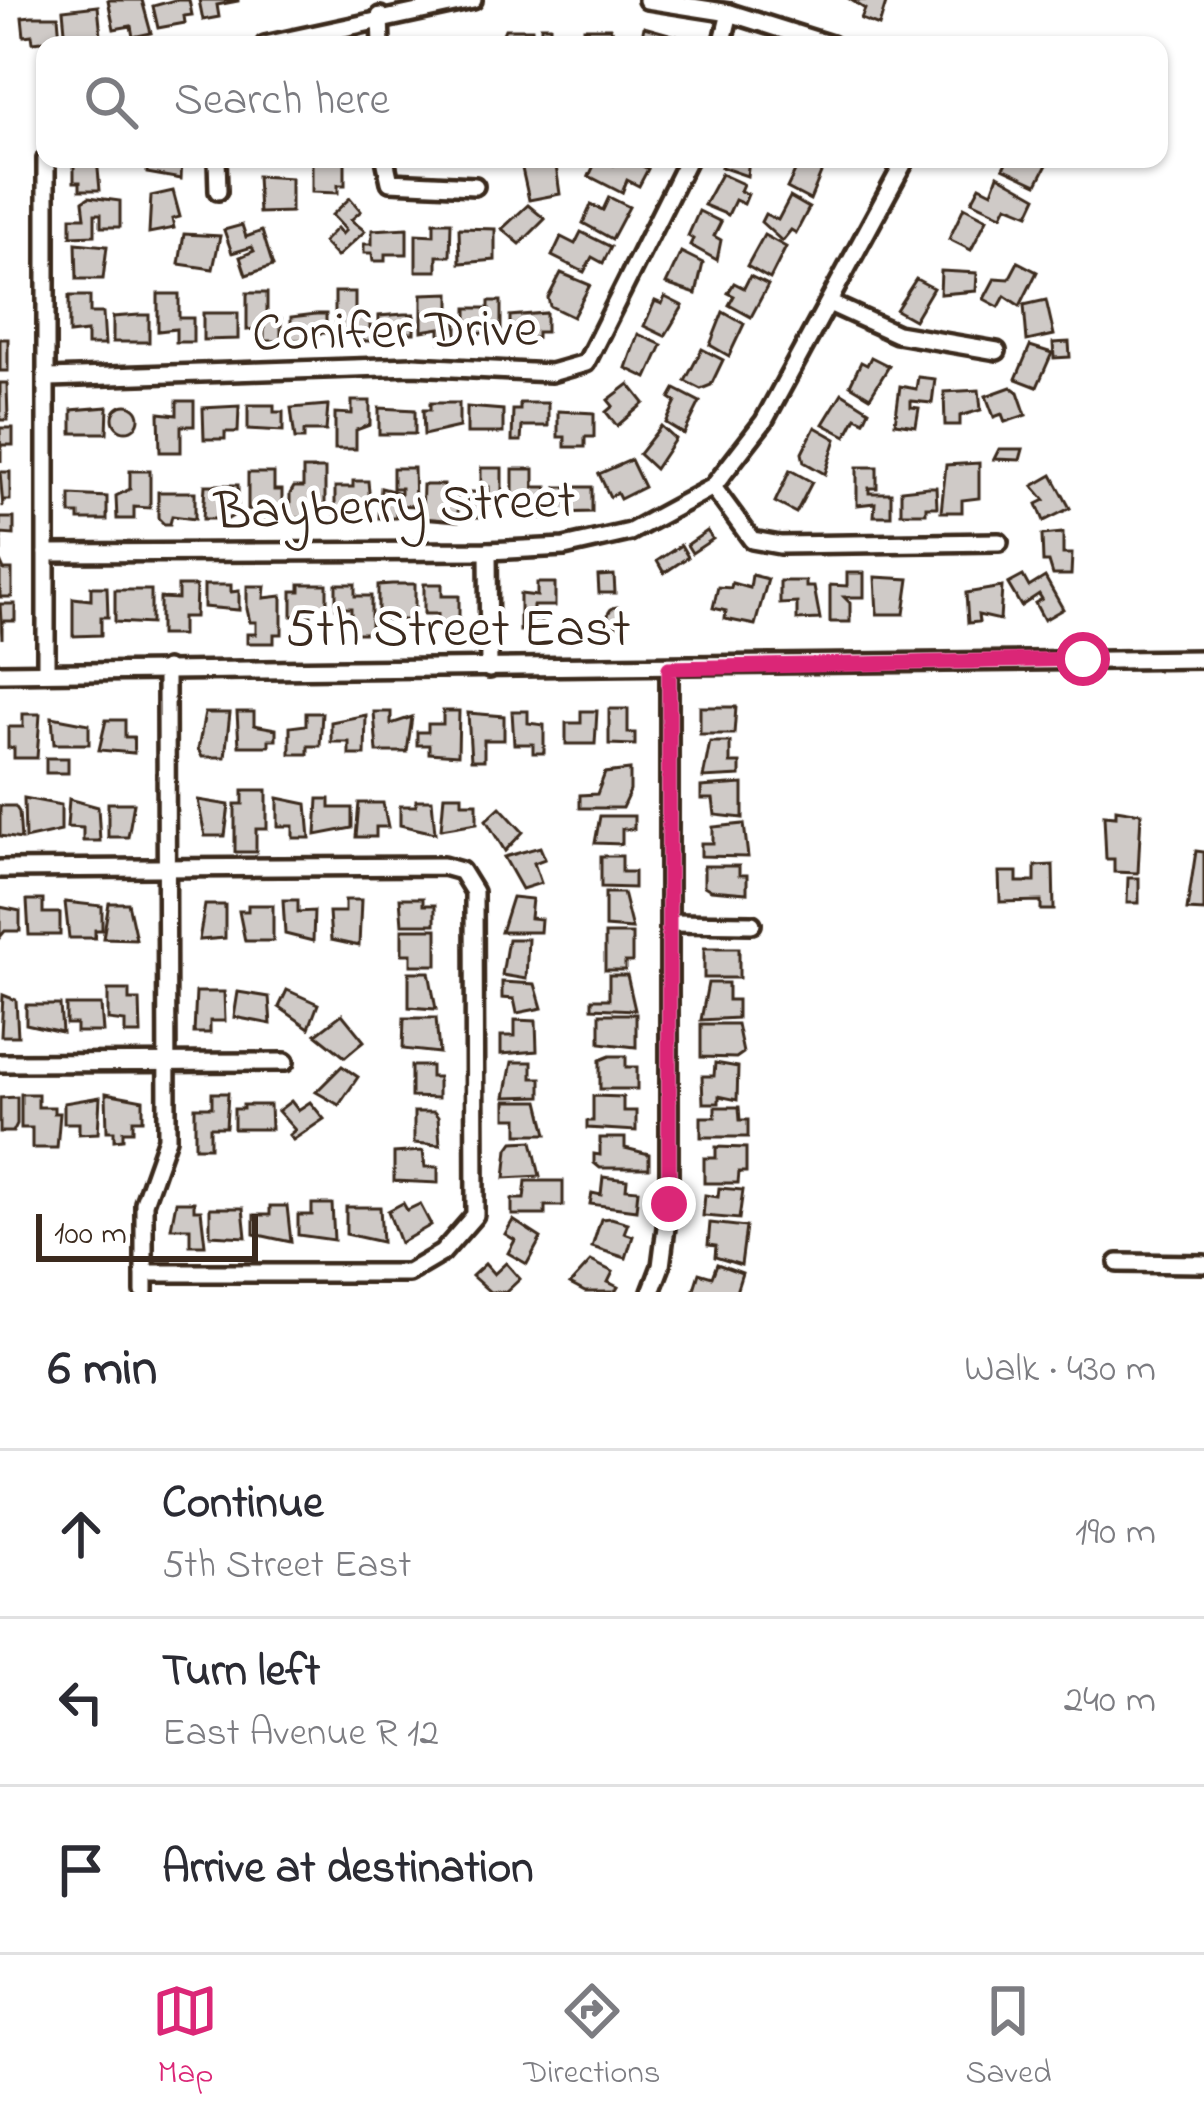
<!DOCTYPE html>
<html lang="en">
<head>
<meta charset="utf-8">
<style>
	:root { --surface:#fff; --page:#f7f7f7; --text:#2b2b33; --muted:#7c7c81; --line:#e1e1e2; --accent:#db2777 }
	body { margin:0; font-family:"Indie Flower",sans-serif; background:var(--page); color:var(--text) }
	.scale { position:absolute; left:36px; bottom:30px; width:222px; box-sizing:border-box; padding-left:12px; border:6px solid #3b2a1e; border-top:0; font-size:33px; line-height:42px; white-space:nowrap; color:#3b2a1e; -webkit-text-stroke:9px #fff; paint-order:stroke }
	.stop { position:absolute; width:36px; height:36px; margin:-27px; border:9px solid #db2777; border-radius:50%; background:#fff }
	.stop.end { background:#db2777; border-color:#fff; box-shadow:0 3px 12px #0008 }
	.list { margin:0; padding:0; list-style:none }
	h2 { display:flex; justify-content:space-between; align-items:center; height:156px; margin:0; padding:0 48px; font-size:51px }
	h2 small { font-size:39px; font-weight:400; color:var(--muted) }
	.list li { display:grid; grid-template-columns:78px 1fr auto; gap:36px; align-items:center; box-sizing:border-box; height:168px; padding:0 48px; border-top:3px solid var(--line) }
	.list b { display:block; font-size:45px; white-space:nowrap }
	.list p { margin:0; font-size:39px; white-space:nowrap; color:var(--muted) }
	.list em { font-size:39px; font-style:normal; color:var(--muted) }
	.icon { flex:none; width:66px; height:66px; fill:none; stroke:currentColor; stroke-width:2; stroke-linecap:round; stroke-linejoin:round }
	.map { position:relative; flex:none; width:1204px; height:1292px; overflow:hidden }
	.search { position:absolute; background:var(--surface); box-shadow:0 3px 9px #0004; left:36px; right:36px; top:36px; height:132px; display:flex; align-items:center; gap:30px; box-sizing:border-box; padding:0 42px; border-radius:24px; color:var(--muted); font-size:45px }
	.sheet { height:660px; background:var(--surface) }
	nav { display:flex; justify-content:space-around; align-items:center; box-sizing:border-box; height:168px; border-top:3px solid var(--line); background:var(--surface); font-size:33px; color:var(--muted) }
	nav a { display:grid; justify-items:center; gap:6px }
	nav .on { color:var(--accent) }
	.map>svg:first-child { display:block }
</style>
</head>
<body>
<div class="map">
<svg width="1204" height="1292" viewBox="0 0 1204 1292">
	<rect width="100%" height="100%" fill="#fff"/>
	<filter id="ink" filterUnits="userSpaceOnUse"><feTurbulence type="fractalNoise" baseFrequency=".00833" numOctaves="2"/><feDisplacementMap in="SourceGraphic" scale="24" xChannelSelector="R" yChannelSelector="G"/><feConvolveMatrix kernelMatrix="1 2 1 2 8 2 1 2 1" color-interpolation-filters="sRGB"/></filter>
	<g filter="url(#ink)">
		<g fill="#cfcac7" stroke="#3b2a1e" stroke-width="3">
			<path d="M108,0H142L151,33L133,37L131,26L114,29Z"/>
			<path d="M175,0H189L192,15L184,16L185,23L158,28L153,6Z"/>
			<path d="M199,0H238V1L217,5L219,17L203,20Z"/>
			<path d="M851,0H887L879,26L861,19L865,9Z"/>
			<path d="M98,6L101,36L66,41L63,10Z"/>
			<path d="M32,16H58L60,39L33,42L32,35L24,36L22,17Z"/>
			<path d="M541,26H550V39H575V45H541Z"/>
			<path d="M644,27L680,37L678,45H640Z"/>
			<path d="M584,28H610L621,45H584Z"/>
			<path d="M505,29H532L533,45H498Z"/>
			<path d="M74,159H97L100,190H80V182H74Z"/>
			<path d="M156,159H182L181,179L147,173V163Z"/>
			<path d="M312,159H345V185H338V193L312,192Z"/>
			<path d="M555,159L560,194L529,200L521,164Z"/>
			<path d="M597,159H614L613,166L617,159H629L648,169L639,186L627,180L622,193L589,176Z"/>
			<path d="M724,159H749L747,176L721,167Z"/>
			<path d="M801,159L824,166L810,200L787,188Z"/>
			<path d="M1008,159H1050L1037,184L1003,168Z"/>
			<path d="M721,174L743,184L740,191L748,194L744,204L735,200L728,215L704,205Z"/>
			<path d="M998,175L1037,197L1029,214L1007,205L1002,215L972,201L980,186L992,192Z"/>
			<path d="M257,176L291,178V212L259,213Z"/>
			<path d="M173,191L180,217L172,219L174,228L149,233L151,196Z"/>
			<path d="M89,197L120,201V227H101V214H95V235L71,236V217H85L83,201Z"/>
			<path d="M609,197L629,207L612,239L583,223L591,205L603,210Z"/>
			<path d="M790,197L809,208L796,233L791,230L782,241L761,222L765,214L778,220Z"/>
			<path d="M350,198L361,211L351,220L365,231L337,257L323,242L337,228L342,234L346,230L332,215Z"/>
			<path d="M528,205L545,219L520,244L502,229Z"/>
			<path d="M964,207L987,219L971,250L949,239Z"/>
			<path d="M699,211L721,222L714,236L721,240L717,260L690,245L693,239L688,236Z"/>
			<path d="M434,222H451L450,256H437V271H416V234L434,235Z"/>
			<path d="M242,225L246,237L262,231L273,266L246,275L240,257L254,251L252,247L232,253L224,230Z"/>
			<path d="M407,228V254H385V261H373L372,253H364V244H372V230Z"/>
			<path d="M459,228L495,229V260L460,263Z"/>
			<path d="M581,232L611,247L603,263L592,257L584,272L552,256L561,237L575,244Z"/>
			<path d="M184,234L220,236L213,269L179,264Z"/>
			<path d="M764,235L786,247L770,279L747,266Z"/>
			<path d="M76,243L107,246L103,279H77Z"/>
			<path d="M681,252L703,263L696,294L666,284Z"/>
			<path d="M1018,262L1037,272L1020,306L1005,296L999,307L984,299L995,278L1009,279Z"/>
			<path d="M941,271L977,273L976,291L940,294Z"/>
			<path d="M561,273L590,285L573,317L550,306L548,298Z"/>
			<path d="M750,276L768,285L751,317L729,305L734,296L728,293L734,283L744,288Z"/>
			<path d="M916,279L933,288L914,320L896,310Z"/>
			<path d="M335,292H355V317H370V341H351V328L335,330Z"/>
			<path d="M247,293H267V313L281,318V341H264V328L247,330Z"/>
			<path d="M450,293V312H457V342H440V328L422,331V294Z"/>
			<path d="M158,294H179V318H193V342H176V329L158,331Z"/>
			<path d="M69,296H90V313H103L105,345H87V332L69,334Z"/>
			<path d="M665,297L683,306L665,336L644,326L655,301L662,304Z"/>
			<path d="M1046,300L1054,335L1027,341L1024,305Z"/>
			<path d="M489,301H501V332L467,334V308H489Z"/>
			<path d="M723,312L744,324L729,356L710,345Z"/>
			<path d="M203,313H238V339L203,340Z"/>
			<path d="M546,313V332H537V338H510V316Z"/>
			<path d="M316,314H326V333H317V340H291V317Z"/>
			<path d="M404,314H414V333H406V339H379V316Z"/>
			<path d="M139,315H149V342H113V317Z"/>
			<path d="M638,334L662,345L647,378L626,368Z"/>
			<rect x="0" y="339" width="8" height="32"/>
			<path d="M1069,342L1070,357L1054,358L1053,343Z"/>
			<path d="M1030,346L1052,353L1037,387L1016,379Z"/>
			<path d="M702,349L723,360L711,385L701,389L685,381Z"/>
			<path d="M871,357L889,366L870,397L850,385L861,362L867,365Z"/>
			<path d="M918,377L935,379L932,403L911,401V407L919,408L916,426L895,423L900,386L916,389Z"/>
			<path d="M0,383H7L8,420H0Z"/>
			<path d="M629,384L644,403L617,426L606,412L613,406L608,400Z"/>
			<path d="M1011,387L1018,392L1026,415L1005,422L1002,414L994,417L986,396Z"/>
			<path d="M675,389L700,402L684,434L666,423L676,402L670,398Z"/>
			<path d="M979,390L981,410L960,416V425H945L944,392Z"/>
			<path d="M842,393L869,410L864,421L856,417L846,436L823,424Z"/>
			<path d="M177,401H194V426H181V452H160L159,413L177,415Z"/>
			<path d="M352,401H370V425L356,430V449H335V413L352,414Z"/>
			<path d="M430,403H459V427L424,435L423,410H430Z"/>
			<path d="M520,403H548V426H522L521,441H512L513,410H520Z"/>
			<path d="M248,405H274V412H283V431L248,429Z"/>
			<path d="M328,405L326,431H304V439H295L291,408Z"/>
			<circle cx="126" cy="418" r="13"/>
			<path d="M239,406L238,432H225V439H204L203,408Z"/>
			<path d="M108,407L107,433H72V410Z"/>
			<path d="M467,407L503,410V433H467Z"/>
			<path d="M379,408L415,410V434H379Z"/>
			<path d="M558,411L594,413V437H585V447H565V437H558Z"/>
			<path d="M661,426L675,439L655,469L639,454Z"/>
			<path d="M815,427L836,439L825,474L804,462L802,453Z"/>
			<path d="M0,428H13V445H1V462Z"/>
			<path d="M1023,449L1020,460L994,459L999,449Z"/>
			<path d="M631,460L644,487L620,499L617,493L610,497L599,474Z"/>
			<path d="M979,463V498L962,500V512H941L946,465Z"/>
			<path d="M857,467H877V488H869V493H891V516H874L875,503L857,505Z"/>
			<path d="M393,468H414L415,506L396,505V518H379L381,488L401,493V488H393Z"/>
			<path d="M481,468H502V506L485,504V517H467L468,492H489V487H481Z"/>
			<path d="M303,469H325V505H308V518H290V494L294,487H303Z"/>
			<path d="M513,469H534V487H547L548,518H530V505L513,507Z"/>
			<path d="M790,470L812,482L796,513L775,502Z"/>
			<path d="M130,471H150V508L134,507V519H117L116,496L130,489Z"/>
			<path d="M0,472H10V500H3V507Z"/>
			<path d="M248,473H274V490H282V521H265V508L248,510Z"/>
			<path d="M1052,475L1070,508L1044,521L1037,504L1045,500L1033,486Z"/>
			<path d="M353,481H368L371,513L335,514V487H353Z"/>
			<path d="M205,485H238V513L228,519H203Z"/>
			<path d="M423,485H444V494L458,493V521L422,518Z"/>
			<path d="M557,487H592V512L557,513Z"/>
			<path d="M928,487H936L937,507H926V513H901V490Z"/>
			<path d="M158,492H195V519L172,516L170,524H164L158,518Z"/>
			<path d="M70,495L107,497V520H79V514H70Z"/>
			<path d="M0,518H14V535L1,534V552Z"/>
			<path d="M707,531L713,539L692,553L687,545Z"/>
			<path d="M1063,533V554H1072L1071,575H1053L1049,562H1043L1042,535Z"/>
			<path d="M681,545L688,557L664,573L657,561Z"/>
			<path d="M0,561L4,570H12V597H0Z"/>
			<path d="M847,573H864V597H844L850,603V622H830V585L847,586Z"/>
			<path d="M614,575L615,593H599L598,576Z"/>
			<path d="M752,575L768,579L755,625L725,619L726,611L713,608L718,587L731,588L732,583L750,588Z"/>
			<path d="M1023,576L1029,587L1045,577L1063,609L1044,620L1035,603L1042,599L1039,594L1021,606L1008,584Z"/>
			<path d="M875,577L909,579L904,614H877Z"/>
			<path d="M780,581H806V587H814L820,619L797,620V603L780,604Z"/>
			<path d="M537,583H555V606H533V612H541V631H520V594L537,596Z"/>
			<path d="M300,584H327V607H311V616H292V591H300Z"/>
			<path d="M336,584H355V596H371V633H351V608H336Z"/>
			<path d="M392,584H415V620H378V585Z"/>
			<path d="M424,584H442V596H459V633H439L438,614H424Z"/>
			<path d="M204,585H231V592L239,591V610L204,607Z"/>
			<path d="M178,586H196L195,617H182V635H160V598L178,599Z"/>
			<path d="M247,586H265L264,598L282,596V634H274V643H247V634H256V622H250L247,609Z"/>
			<path d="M91,587H107L108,617H101V635L73,636V598L91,600Z"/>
			<path d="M1002,587L1000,620L978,615L979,622L968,623L966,593Z"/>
			<path d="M115,590H151V624L115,622Z"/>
			<path d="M0,604H15V621H2V639Z"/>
			<circle cx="617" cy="616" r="9"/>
			<path d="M700,707H736L734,734H700Z"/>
			<path d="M609,709H628V733H635V745L609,744Z"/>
			<path d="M443,711H459L458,755L429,753V745H417V732H428V724H443Z"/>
			<path d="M512,711H528V723L544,725V753H533V744H514Z"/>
			<path d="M581,711H597L595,744H566V723H581Z"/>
			<path d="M237,712H254V725L276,729V740H269V746H239Z"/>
			<path d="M374,712H391V724L412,717L407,752H377Z"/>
			<path d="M205,713H230L225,757H202L198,749Z"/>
			<path d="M306,713H322L320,746H308V754H290V727L306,725Z"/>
			<path d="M468,713L504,716V740H484V760H471Z"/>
			<path d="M23,714H40L37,758H14V748H8V727H23Z"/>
			<path d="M366,715L365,755H349V742H331V722Z"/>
			<path d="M52,717L89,724V744H54Z"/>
			<path d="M106,720H125V737H134V753L99,750Z"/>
			<path d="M710,742H730V763H740V776L703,778Z"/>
			<rect x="46" y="758" width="22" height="15"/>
			<path d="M630,770V791L622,808H580V795L597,794L605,773Z"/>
			<path d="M743,784V818L715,815L713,799H701V787Z"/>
			<path d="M243,790H267V829H256V852H235V804H243Z"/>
			<path d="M444,795H462V803H477V823L441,829Z"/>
			<path d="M24,798L61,805V831L25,839Z"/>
			<path d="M278,798L307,804L310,838H293V826H278Z"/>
			<path d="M69,799L98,807L100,841H83V828L67,827Z"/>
			<path d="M318,799H330V808H352V828L316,835Z"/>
			<path d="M198,800L229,805L225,836H205Z"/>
			<path d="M416,800H432L435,833L400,825V806H416Z"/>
			<path d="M108,803H134L128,837H108Z"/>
			<path d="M359,803H383L388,827H376V837H356Z"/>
			<path d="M0,806H15L19,812L21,839L0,836Z"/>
			<path d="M500,807L523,832L505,851L486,820Z"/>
			<path d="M1116,809L1141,813L1138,873L1114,872V859H1106L1104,815L1116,816Z"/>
			<path d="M600,816H634V829H622V844L595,843Z"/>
			<path d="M744,824L748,857L701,856V843H713V827Z"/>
			<path d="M540,847L545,859L534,863L541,883L522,889L504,857Z"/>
			<path d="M1196,851L1204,852V911L1187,910Z"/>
			<path d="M601,856H622V872H634V888L601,887Z"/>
			<path d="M1053,865L1054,910H1041V901L1000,902L999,872H1017V882H1035V866Z"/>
			<path d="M704,866H739V875H747V893L711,890L704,886Z"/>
			<path d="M1128,878H1139V903H1127Z"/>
			<path d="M605,893H623L632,929L605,927Z"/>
			<path d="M512,897L532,899L530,918L541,919L540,932H501Z"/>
			<path d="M400,898H423V905H435V924H402Z"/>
			<path d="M27,900H43V913H60V935H29Z"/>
			<path d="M283,900H298V912L314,911L313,941L285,934Z"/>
			<path d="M345,900H361L359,946L331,940L329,912H345Z"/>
			<path d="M65,902L102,906V930H95V938H69Z"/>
			<path d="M109,903H128L136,939L103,938Z"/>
			<path d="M205,905H225V938L199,940Z"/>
			<path d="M248,905H273V941H245L239,911H248Z"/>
			<path d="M0,907L20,911V931H5L0,937Z"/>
			<path d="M402,929H437V965H411V954H402Z"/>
			<path d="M605,934H632V962H625V970H605Z"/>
			<path d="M508,939H528L526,979L502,975Z"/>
			<rect x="704" y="948" width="35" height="30"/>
			<path d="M409,972H429L436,1009L409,1007Z"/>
			<path d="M609,975H627L635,1010L592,1008V999H609Z"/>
			<path d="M502,982L535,984L542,1008L517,1013L514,999L502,998Z"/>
			<path d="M708,983H728V1000H737V1018L701,1020Z"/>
			<path d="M108,990H129V1000H140L141,1034H125V1022L108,1020Z"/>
			<path d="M287,990L318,1004L309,1028L279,1007Z"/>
			<path d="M196,992H224L225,1021H210V1033H194Z"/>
			<path d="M238,992L269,997L271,1024L234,1017Z"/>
			<path d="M3,995L16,1000L18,1036H1Z"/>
			<path d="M26,1005H60L62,1032L26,1024Z"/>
			<path d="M66,1005H101L103,1032H76V1024H66Z"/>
			<path d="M342,1014L364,1041L345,1057L316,1034Z"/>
			<path d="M600,1014H636V1047L600,1043Z"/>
			<path d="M404,1018H436L439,1053L403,1049Z"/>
			<path d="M515,1020L536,1021L537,1051L501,1054V1036H515Z"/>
			<path d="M701,1024H737L743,1053L736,1058L701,1057Z"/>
			<path d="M610,1056H626V1067H637V1089H600V1060Z"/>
			<path d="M512,1062H532V1078H541V1096L505,1097Z"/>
			<path d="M715,1063L738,1067L737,1100L719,1096V1103H703L702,1076H714Z"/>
			<path d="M342,1066L358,1077L339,1105L316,1092Z"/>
			<path d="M411,1066H431V1077H438V1098L411,1097Z"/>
			<path d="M106,1093L143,1100V1120H133V1131H123V1139L114,1140V1131H107Z"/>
			<path d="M212,1093H228L226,1127H210V1147H195V1107H212Z"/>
			<path d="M21,1094H38V1107H54V1113H60L57,1148H32V1128H21Z"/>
			<path d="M593,1096L623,1097V1111H636V1131L587,1128V1121H593Z"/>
			<path d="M17,1097V1124L13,1132H0V1098Z"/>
			<path d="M100,1097L98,1133L79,1134V1123H64V1103Z"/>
			<path d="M291,1101L298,1110L310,1102L324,1119L293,1140L289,1135L295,1130L278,1111Z"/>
			<path d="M506,1101H539L547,1134H518V1118H506Z"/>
			<path d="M243,1105H270L271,1129H234V1109H243Z"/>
			<path d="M715,1107H739L740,1120H748V1137H701V1117H715Z"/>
			<path d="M414,1112H434L438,1117L440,1145L414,1143Z"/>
			<path d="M600,1138H625V1148L649,1154V1168H600L594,1163V1154L600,1155Z"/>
			<path d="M532,1141L540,1176L505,1178L508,1149L513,1142Z"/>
			<path d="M716,1147L746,1148V1172H739L738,1183H704V1158H716Z"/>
			<path d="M423,1151L425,1167H438V1183L394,1181V1153Z"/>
			<path d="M603,1177L627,1180L626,1189L638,1190L636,1210L590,1204L592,1193L601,1195Z"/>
			<path d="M526,1181H563V1206H545V1215H512V1199H524Z"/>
			<path d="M719,1188L743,1190L739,1219L703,1216L705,1195L718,1197Z"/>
			<path d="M176,1202H194V1210H201L205,1245H190V1228H171Z"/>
			<path d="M403,1203L407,1210L420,1204L431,1225L400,1243L388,1211Z"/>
			<path d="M312,1204H332L334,1240L298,1235V1215H312Z"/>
			<path d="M270,1206H287L291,1242L254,1234V1215H270Z"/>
			<path d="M346,1207H380L382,1242L346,1234Z"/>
			<path d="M210,1208H243L246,1237L210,1235Z"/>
			<path d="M611,1218L628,1223L624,1233L633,1236L626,1258L592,1247L601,1219Z"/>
			<path d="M513,1220L541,1238L527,1264L508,1253L515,1240L505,1234Z"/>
			<path d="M710,1223L746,1227L741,1265L715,1257L716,1246L708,1245Z"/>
			<path d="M591,1261L613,1272L608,1282L618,1287L615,1292H585L570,1284Z"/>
			<path d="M506,1263L520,1279L506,1292H490L472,1276L485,1264L494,1274Z"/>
			<path d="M717,1264L742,1273L736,1292H693L699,1273L712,1277Z"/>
		</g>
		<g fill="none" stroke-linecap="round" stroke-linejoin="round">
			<g stroke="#3b2a1e" stroke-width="24">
				<g id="minor">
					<path d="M647,0L730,13L831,45"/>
					<path d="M380,16L381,45"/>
					<path d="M265,45L473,0"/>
					<path d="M722,45L730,13"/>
					<path d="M217,159L218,191"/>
					<path d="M385,159L390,182L475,186"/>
					<path d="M829,303L897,334L997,351"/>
					<path d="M49,378L413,366L551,373L586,363L688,159"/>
					<path d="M713,487L752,540L780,545L999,542"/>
					<path d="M488,551L489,669"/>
					<path d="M46,553L488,551L564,547L630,532L713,487L764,421L906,159"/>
					<path d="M46,671V159"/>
					<path d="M0,673L1204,659"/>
					<path d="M0,869L443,866L461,871L474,892L475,1215L442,1253L408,1273H144"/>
					<path d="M670,923L752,924"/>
					<path d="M0,1063L285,1062"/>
					<path d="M1118,1263L1204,1264"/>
					<path d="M144,1292V1203L167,1138L166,669"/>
					<path d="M651,1292L661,1266L669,1204V668"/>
				</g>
			</g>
			<use href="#minor" stroke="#fff" stroke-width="15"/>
		</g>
	</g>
	<g fill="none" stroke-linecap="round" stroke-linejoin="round" filter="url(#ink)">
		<path stroke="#db2777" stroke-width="15" d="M669,1204V668L1083,659"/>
	</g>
	<g text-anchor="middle" stroke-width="10" stroke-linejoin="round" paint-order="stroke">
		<g font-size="54" fill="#3b2a1e" stroke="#fff">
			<text transform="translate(395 328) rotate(-1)" y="19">Conifer Drive</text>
			<text transform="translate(395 503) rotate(-2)" y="19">Bayberry Street</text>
			<text x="458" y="645">5th Street East</text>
		</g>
	</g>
</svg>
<div class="scale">100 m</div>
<div class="stop" style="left:1083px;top:659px"></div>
<div class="stop end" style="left:669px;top:1204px"></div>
<div class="search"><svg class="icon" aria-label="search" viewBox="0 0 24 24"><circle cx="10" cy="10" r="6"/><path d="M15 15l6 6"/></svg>Search here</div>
</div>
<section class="sheet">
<h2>6 min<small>Walk · 430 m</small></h2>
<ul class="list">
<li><svg class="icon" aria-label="ahead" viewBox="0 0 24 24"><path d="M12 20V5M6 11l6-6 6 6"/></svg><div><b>Continue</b><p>5th Street East</p></div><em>190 m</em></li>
<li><svg class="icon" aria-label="left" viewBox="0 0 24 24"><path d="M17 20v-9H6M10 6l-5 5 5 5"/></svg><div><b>Turn left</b><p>East Avenue R 12</p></div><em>240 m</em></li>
<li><svg class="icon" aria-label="arrive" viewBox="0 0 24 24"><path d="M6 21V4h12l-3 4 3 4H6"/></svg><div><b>Arrive at destination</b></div></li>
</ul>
</section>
<nav>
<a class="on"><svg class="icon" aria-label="map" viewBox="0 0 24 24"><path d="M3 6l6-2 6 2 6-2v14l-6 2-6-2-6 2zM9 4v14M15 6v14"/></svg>Map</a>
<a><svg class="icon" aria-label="directions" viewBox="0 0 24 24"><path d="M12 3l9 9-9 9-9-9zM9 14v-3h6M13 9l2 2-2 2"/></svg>Directions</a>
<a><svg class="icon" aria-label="saved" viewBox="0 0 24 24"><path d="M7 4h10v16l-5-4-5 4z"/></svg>Saved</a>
</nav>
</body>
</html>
